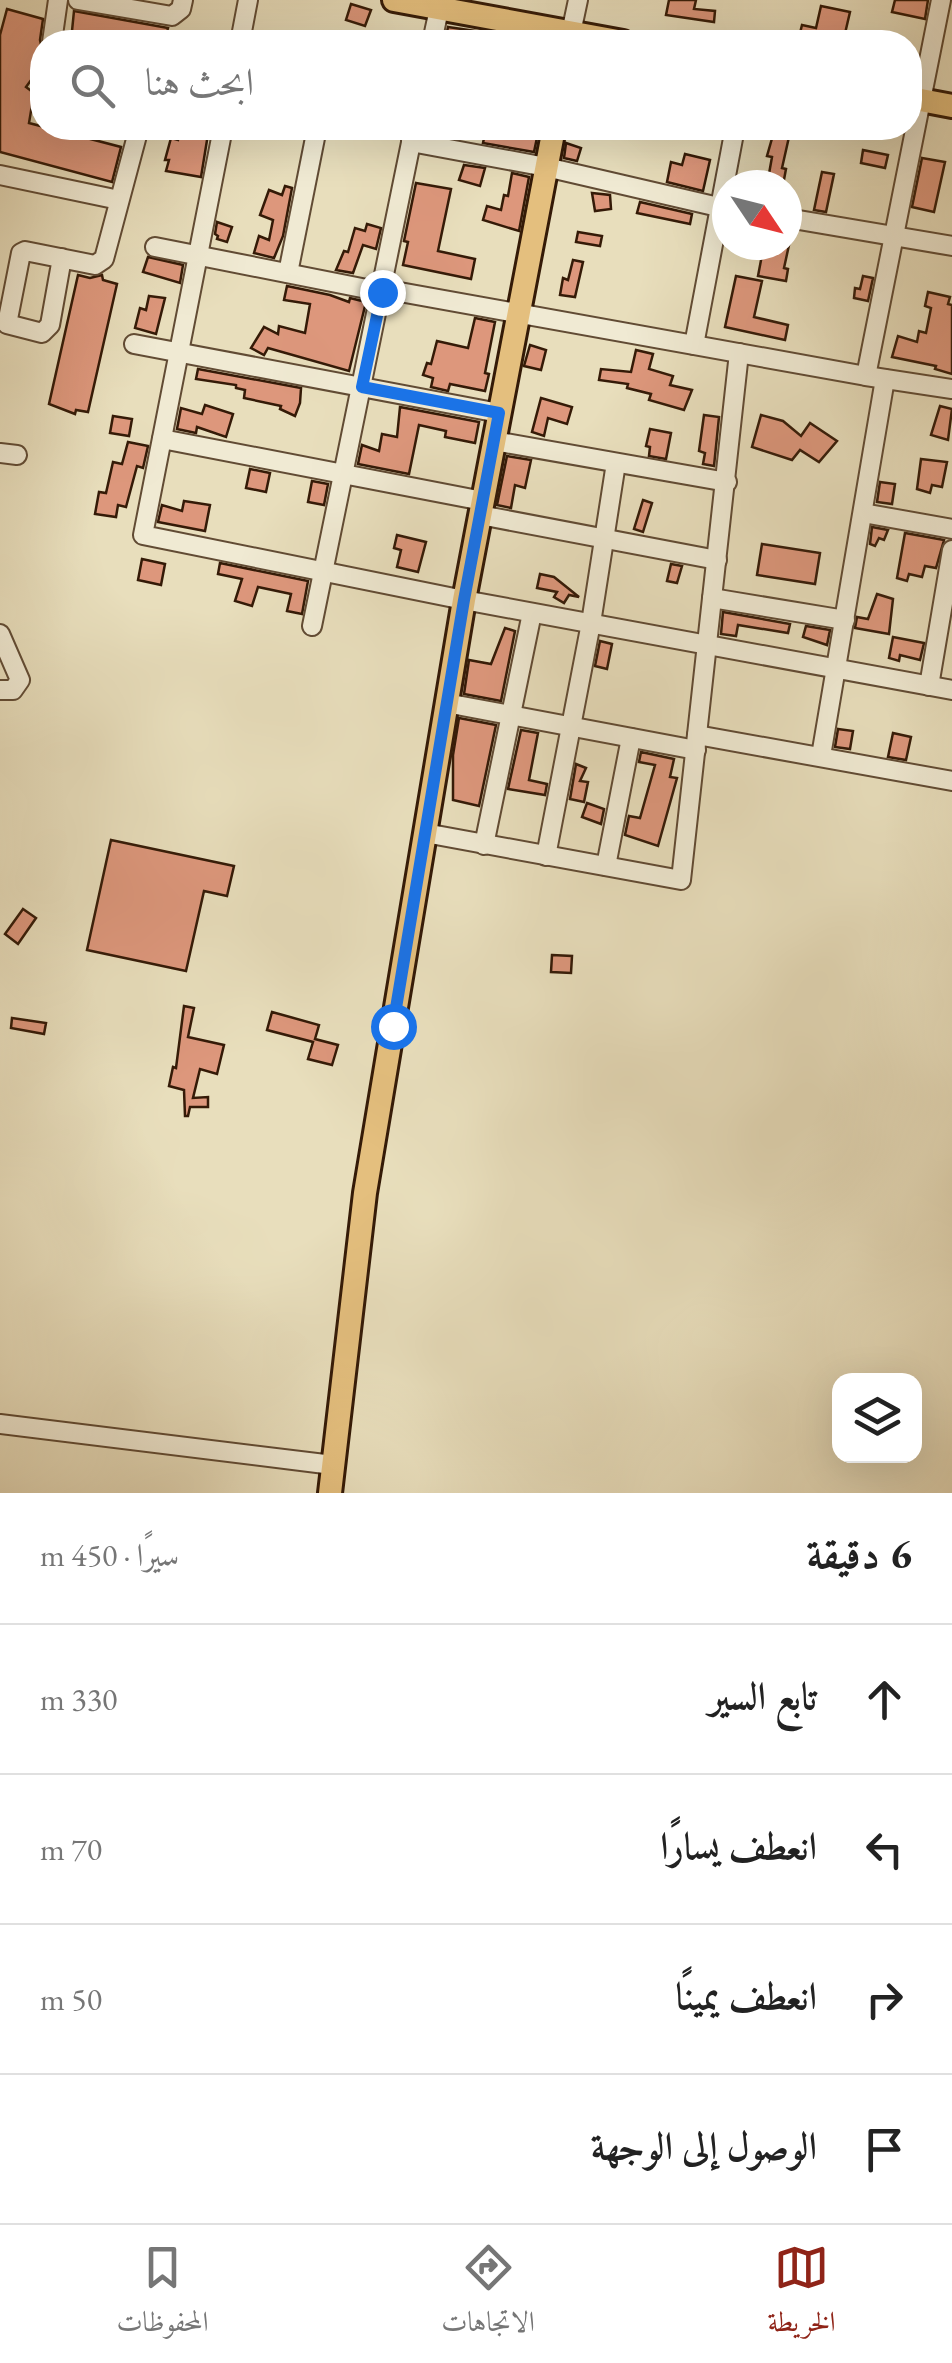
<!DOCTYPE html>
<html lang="ar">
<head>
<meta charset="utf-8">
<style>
	:root { --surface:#fff; --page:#f2f2f2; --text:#222; --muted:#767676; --line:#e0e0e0; --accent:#8f2418 }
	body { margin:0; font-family:"EB Garamond",Amiri,serif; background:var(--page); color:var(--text); direction:rtl }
	.controls { position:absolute; right:30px; bottom:30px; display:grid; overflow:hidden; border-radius:20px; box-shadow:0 10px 40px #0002 }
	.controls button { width:90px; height:90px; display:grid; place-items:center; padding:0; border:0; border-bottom:2px solid var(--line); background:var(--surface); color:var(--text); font:50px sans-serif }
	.compass { position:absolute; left:712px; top:170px; width:90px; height:90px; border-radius:50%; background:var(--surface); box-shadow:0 10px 40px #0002; rotate:125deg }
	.stop { position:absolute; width:30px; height:30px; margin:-22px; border:8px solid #1a73e8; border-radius:50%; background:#fff }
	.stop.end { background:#1a73e8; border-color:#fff; box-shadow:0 2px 10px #0008 }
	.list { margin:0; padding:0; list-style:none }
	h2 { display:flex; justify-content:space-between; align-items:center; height:130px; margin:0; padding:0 40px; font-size:42px }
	h2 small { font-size:32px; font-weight:400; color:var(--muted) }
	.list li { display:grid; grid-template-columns:65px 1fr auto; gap:30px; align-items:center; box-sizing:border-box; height:150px; padding:0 40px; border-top:2px solid var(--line) }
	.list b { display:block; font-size:38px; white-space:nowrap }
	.list em { font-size:32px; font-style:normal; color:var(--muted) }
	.icon { flex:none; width:55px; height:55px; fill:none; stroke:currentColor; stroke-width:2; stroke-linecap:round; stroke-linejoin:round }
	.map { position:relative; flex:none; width:952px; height:1493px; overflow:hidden; direction:ltr }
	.search { position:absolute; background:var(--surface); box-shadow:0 10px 40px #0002; left:30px; right:30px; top:30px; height:110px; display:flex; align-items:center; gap:25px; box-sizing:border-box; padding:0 35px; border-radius:40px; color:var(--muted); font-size:38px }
	.sheet { height:730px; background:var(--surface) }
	nav { display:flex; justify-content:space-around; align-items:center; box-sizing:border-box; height:140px; border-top:2px solid var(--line); background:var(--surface); font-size:28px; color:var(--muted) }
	nav a { display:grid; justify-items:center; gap:5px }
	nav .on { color:var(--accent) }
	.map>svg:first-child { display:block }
</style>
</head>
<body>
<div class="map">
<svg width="952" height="1493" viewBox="0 0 952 1493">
	<rect width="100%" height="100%" fill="#e8debc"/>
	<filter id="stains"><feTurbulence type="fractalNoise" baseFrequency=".002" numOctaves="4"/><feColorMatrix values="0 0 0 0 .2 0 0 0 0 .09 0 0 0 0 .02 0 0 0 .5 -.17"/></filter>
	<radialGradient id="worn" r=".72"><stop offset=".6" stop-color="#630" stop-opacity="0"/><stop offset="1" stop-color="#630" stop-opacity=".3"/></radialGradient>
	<g fill="#dd977c" stroke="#341a07" stroke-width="2.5">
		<path d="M669,0H696L694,9L715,11L714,22L666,15Z"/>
		<path d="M895,0H928L925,19L892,12Z"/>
		<path d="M351,4L371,10L365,26L346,20Z"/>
		<path d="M821,6L850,12L843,42L816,38L815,42L798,41L802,25L816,28Z"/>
		<path d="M7,9L43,19L40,40L42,49L37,72L26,87L34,93L29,123L121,147L112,182L0,152V35Z"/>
		<path d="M74,11L168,28L167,32L172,33L170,42L71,41Z"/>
		<path d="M448,27L496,34L515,38V42H445Z"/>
		<path d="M181,128H209L201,177L166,171L169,160H165L171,138L178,140Z"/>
		<path d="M522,128H539L534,152L483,143L486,129L520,136Z"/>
		<path d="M775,128H791L782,168L786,169L783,185H767L772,157L767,156Z"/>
		<path d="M566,143L581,148L577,161L564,158Z"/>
		<path d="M863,150L888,155L885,168L861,163Z"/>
		<path d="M685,154L710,160L703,191L667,182L671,162L682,165Z"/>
		<path d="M922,158L945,162L934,212L912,207Z"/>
		<path d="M464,165L485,168L480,186L459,180Z"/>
		<path d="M822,172L834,174L826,212L814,210Z"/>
		<path d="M512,173L529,177L519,231L483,220L487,206L501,210L504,195L508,196Z"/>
		<path d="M416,183L451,189L438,251L475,259L471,279L403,265L408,242L404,241Z"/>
		<path d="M285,186L292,188L283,236L274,258L254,253L259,236L269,240L273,220L260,215L269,190L282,195Z"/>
		<path d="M592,193L610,195L611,209L595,211Z"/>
		<path d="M640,202L692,214L690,224L637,213Z"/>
		<path d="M217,222L232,227L227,242L217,239L218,236L215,234Z"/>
		<path d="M367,224L381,228L376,249L363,245L353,273L336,270L344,251L348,252L355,228L365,231Z"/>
		<path d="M578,232L602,236L600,246L576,242Z"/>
		<path d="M736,245H789L784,268L788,269L786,281L758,276L762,255L735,249Z"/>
		<path d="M148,257L183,265L180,283L143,272Z"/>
		<path d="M573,260L583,262L575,297L560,295L563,278L568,280Z"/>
		<path d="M78,275L90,278L102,275L103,280L117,284L88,412L76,410L75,414L49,404Z"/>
		<path d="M736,276L762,281L754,317L788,325L785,340L725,327Z"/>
		<path d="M863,276L873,278L868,301L854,298L855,288L860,289Z"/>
		<path d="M287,286L330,295L349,302L350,298L366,302L349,371L268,348L264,355L251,348L264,327L278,334L279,326L305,333L310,304L284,300Z"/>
		<path d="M928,292L950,297L948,304L952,305V374L935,369L936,366L892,357L898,336L917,342L919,331L926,333L931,308L925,306Z"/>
		<path d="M149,296L165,298L156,334L135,328L140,308L146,310Z"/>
		<path d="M475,318L495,322L485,373L489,374L485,391L450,384L448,391L431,387L433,378L423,375L427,363L431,364L437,341L468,348Z"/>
		<path d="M530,345L546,350L541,370L524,366Z"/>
		<path d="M636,350L653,354L649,369L673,376L670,385L692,390L684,410L649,400L651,394L627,388L628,384L599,380L601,369L631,372Z"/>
		<path d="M198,369L301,388L300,403L295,416L280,409L281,406L244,398L245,390L236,388V385L196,379Z"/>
		<path d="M541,398L572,407L567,424L548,418L544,436L532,432Z"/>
		<path d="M205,405L233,414L226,437L197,427L196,433L177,429L181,408L202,414Z"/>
		<path d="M940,406L952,409L948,440L931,435Z"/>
		<path d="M400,407L479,422L475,443L445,437L446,431L419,425L409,474L358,464L362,445L379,451L382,434L397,437Z"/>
		<path d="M704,415L719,417L714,466L703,464L705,453L699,451Z"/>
		<path d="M761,415L783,421L801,436L810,423L837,441L819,462L800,450L792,460L752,447Z"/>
		<path d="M113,416L132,419L129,436L110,433Z"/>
		<path d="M650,429L671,433L666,459L649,456L650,447L646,446Z"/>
		<path d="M128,442L148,446L143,468L137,466L126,507L118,505L116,517L95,514L99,492L106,493L113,462L122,464Z"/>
		<path d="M507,456L531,460L525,488L515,485L511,508L497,505Z"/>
		<path d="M921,459L947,462L942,487L932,485L930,493L917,489Z"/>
		<path d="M250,469L270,473L266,492L246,488Z"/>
		<path d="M312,481L328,484L324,505L308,502Z"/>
		<path d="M880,482L895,484L892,504L877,502Z"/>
		<path d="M643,500L652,503L643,532L634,529Z"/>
		<path d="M184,501L210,505L205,531L158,522L162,505L182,511Z"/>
		<path d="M872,527L888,530L884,540L879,538L875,546L870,544Z"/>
		<path d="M905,533L944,540L936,568L925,566L922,577L909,574L907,581L897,578Z"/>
		<path d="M397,535L426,542L418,572L397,567L401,550L394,548Z"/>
		<path d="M762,544L820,553L815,584L757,575Z"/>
		<path d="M142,559L165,564L161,585L138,580Z"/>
		<path d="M220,563L308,581L302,614L287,611L291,594L258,587L252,606L235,601L242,579L218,574Z"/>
		<path d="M671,564L682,566L677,583L667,581Z"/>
		<path d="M540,574L554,577L579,597L569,595L564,603L554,597L557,592L537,588Z"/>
		<path d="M877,594L893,599L889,634L855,628L857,617L868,619Z"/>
		<path d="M723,612L790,624L788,633L738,625L736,636L721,634Z"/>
		<path d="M806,626L830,630L827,645L803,637Z"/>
		<path d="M505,628L515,631L501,701L464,694L469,660L491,664Z"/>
		<path d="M893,637L924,643L920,660L900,655L899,661L889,658Z"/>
		<path d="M600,641L612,644L607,669L595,666Z"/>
		<path d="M459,718L496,725L479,806L453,800V755Z"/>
		<path d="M838,729L853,731L850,749L835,747Z"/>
		<path d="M521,730L538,733L529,780L547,784L545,795L508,789Z"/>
		<path d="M893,733L911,737L906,760L888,757Z"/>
		<path d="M641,752L674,759L670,777L677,778L658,846L625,835L629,816L640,818L655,765L639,762Z"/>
		<path d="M576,764L586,768L580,781L588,782L584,802L570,799Z"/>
		<path d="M587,803L604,809L601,824L582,817Z"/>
		<path d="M111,840L234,866L227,896L204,891L186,971L87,950Z"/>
		<path d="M23,909L36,918L18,944L5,934Z"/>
		<path d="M552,955L572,956L571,973L551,972Z"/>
		<path d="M184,1006L194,1008L188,1037L224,1045L217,1074L200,1069L193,1098L208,1097V1107H190L188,1116H185L184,1090L169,1086L173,1067L176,1068Z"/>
		<path d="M272,1012L319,1025L315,1039L338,1045L332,1065L308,1059L313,1042L267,1030Z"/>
		<path d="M12,1018L46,1023L44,1034L11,1028Z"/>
	</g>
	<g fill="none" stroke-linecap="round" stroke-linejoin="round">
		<g stroke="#614b34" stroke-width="22">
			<g id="minor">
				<path d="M78,0L172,16L181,9L183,0"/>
				<path d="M571,33L578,0"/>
				<path d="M52,42L58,0"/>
				<path d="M240,42L248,0"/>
				<path d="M432,42L441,0"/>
				<path d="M223,128L143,535L464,600L952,690"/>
				<path d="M411,142L546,167L727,209"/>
				<path d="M0,175L119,200"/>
				<path d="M787,218L952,246"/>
				<path d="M155,247L382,292"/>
				<path d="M62,258L50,325L42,333L7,324L21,253L25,251L95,265L104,259L139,128"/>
				<path d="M288,273L317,128"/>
				<path d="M383,289L866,376L952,389"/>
				<path d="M134,344L499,413"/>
				<path d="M694,345L735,128"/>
				<path d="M866,376L941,0"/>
				<path d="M162,439L483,501"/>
				<path d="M494,441L727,482"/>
				<path d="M0,453L17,455"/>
				<path d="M863,513L952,529"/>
				<path d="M480,515L717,560"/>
				<path d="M712,598L845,620"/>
				<path d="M312,626L414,128"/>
				<path d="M0,634L20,680L13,690H0"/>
				<path d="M929,686L952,550"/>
				<path d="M446,703L696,750"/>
				<path d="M697,735L952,781"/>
				<path d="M821,756L885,379"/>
				<path d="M425,833L681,880L739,353"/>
				<path d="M484,845L532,613"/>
				<path d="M546,856L591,623L616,463"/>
				<path d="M606,866L631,738"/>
				<path d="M0,1424L333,1465"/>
			</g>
		</g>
		<g stroke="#341a07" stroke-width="28">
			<g id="major">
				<path d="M394,0L623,42"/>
				<path d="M910,98L952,106"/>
				<path d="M330,1493L365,1193L464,600L554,128"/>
			</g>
		</g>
		<use href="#minor" stroke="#f0ead3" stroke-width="18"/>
		<use href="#major" stroke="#e4bf7e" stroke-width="22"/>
	</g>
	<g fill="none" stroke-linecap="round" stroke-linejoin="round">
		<path stroke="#1a73e8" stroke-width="12" d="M382,292L362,387L499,413L464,600L393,1026"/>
	</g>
	<rect width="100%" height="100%" filter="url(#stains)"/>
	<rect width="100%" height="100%" fill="url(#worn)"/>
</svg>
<div class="controls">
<button><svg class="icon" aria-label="layers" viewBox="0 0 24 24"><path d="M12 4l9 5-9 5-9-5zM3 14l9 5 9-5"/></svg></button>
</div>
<svg class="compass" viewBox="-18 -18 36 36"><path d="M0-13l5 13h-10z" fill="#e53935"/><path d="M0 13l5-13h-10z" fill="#767676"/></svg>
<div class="stop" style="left:393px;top:1026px"></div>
<div class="stop end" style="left:382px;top:292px"></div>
<div class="search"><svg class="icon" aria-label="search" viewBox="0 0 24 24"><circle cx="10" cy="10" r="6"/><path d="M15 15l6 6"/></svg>ابحث هنا</div>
</div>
<section class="sheet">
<h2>6 دقيقة<small>سيرًا · 450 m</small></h2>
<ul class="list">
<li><svg class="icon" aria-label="ahead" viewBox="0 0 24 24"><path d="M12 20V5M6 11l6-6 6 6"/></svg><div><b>تابع السير</b></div><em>330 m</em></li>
<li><svg class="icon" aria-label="left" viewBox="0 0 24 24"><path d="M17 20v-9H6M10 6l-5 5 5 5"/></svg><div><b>انعطف يسارًا</b></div><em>70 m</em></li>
<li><svg class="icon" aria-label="right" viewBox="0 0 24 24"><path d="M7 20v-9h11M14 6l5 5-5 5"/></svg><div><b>انعطف يمينًا</b></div><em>50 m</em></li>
<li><svg class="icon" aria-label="arrive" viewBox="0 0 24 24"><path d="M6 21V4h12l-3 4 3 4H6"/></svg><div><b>الوصول إلى الوجهة</b></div></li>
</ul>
</section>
<nav>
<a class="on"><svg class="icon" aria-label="map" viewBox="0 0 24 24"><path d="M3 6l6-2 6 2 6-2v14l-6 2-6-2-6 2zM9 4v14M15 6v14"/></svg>الخريطة</a>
<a><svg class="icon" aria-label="directions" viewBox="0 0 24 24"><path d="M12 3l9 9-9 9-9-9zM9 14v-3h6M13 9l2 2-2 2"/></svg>الاتجاهات</a>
<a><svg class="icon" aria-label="saved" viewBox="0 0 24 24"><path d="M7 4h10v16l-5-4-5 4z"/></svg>المحفوظات</a>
</nav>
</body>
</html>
